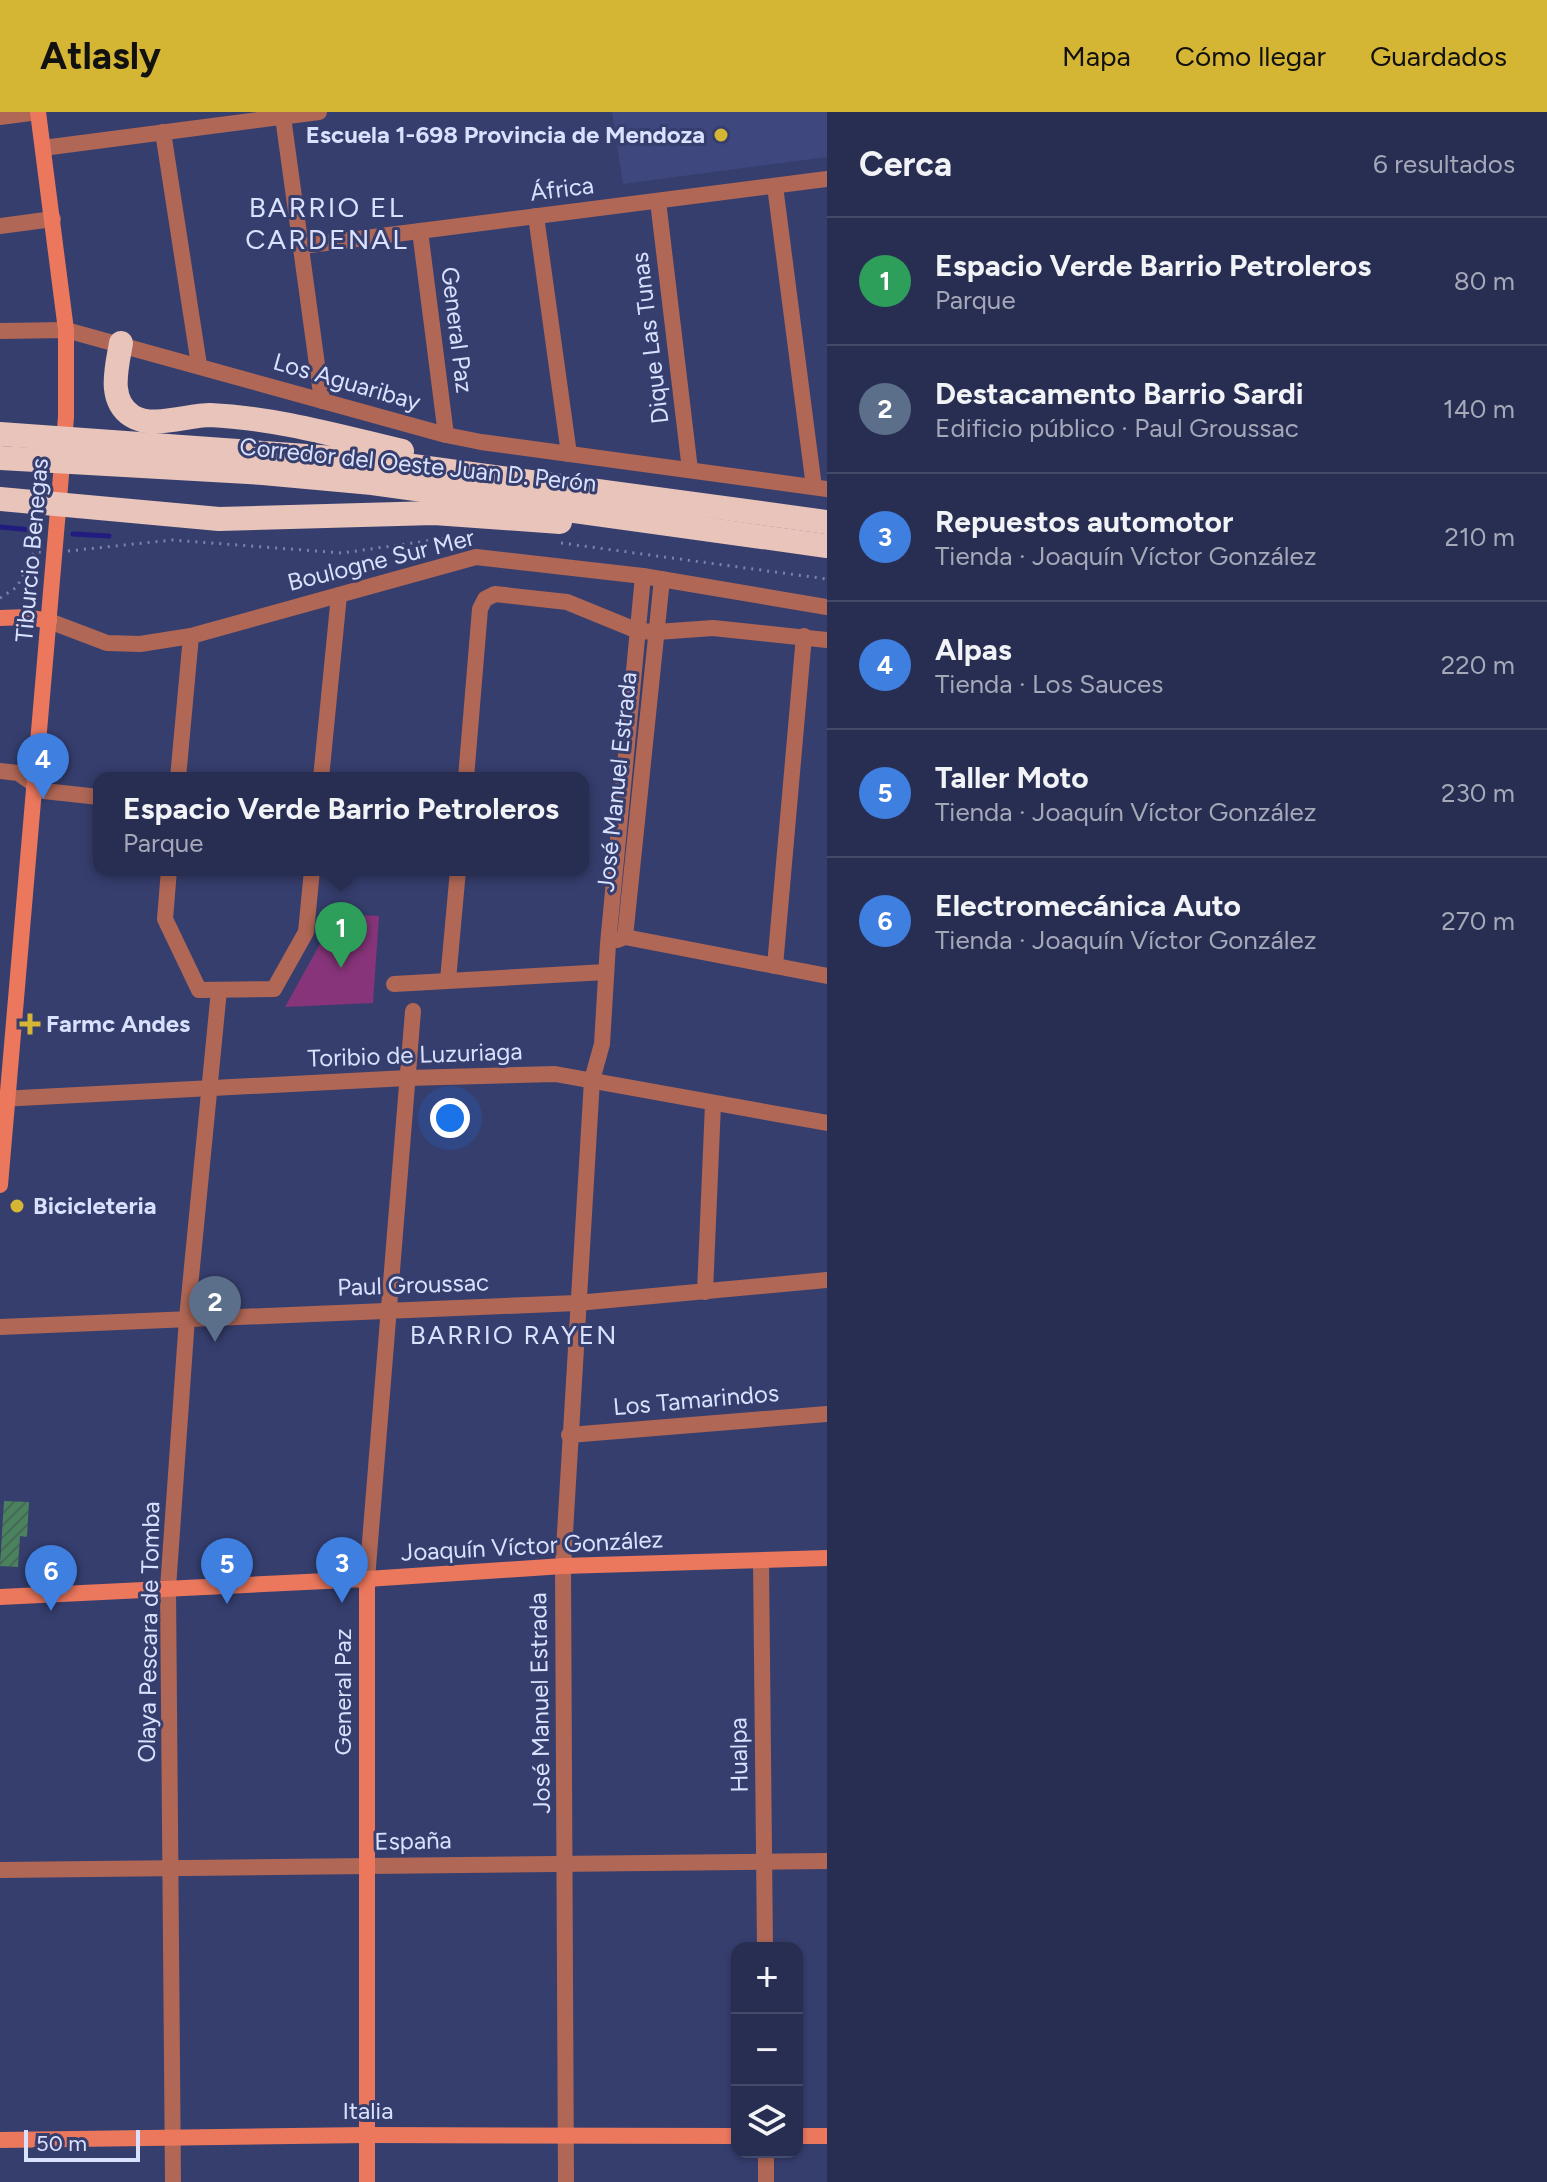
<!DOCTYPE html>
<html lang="es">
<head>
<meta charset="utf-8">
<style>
	:root { --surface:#282e52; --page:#343a5c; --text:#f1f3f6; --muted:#a5a8b8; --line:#444a69; --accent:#d5b534 }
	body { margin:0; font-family:Figtree,sans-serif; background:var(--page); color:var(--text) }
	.controls { position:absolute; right:24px; bottom:24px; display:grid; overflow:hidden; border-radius:16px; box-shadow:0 2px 6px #0004 }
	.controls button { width:72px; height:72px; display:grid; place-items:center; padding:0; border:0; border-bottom:2px solid var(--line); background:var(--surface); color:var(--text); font:40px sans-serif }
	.scale { position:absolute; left:24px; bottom:20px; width:116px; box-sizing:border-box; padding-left:8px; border:4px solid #d9e1fe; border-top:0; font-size:22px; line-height:28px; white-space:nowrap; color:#d9e1fe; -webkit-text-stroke:6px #363e6e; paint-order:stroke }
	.you { position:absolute; left:450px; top:1006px; width:28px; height:28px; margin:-20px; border:6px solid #fff; border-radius:50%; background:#1a73e8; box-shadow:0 0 0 12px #1a73e833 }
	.badge { display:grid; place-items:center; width:52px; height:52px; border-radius:50%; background:var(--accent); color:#fff; font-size:26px; font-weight:700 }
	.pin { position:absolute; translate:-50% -66px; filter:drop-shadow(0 2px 4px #0008) }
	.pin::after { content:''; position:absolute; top:42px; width:28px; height:24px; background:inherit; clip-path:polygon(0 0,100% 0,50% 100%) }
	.popup { position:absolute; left:93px; top:660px; width:496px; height:104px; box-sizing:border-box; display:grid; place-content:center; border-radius:16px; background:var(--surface); filter:drop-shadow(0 2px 6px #0005); font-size:26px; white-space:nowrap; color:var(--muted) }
	.popup b { font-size:30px; color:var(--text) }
	.popup::after { content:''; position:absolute; left:50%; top:100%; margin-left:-16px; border:16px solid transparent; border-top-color:var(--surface) }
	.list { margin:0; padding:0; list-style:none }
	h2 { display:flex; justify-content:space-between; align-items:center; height:104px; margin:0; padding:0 32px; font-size:34px }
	h2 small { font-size:26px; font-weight:400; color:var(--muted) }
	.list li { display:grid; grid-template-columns:52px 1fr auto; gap:24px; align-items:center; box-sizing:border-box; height:128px; padding:0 32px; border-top:2px solid var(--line) }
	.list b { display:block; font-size:30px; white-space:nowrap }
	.list p { margin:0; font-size:26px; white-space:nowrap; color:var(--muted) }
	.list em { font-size:26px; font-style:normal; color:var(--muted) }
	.icon { flex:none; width:44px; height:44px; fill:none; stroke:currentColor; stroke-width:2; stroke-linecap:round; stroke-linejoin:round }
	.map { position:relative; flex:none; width:827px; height:2070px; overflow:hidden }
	header { display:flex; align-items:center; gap:48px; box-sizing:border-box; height:112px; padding:0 40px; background:var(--accent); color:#111 }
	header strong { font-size:38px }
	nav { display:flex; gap:44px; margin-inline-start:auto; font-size:28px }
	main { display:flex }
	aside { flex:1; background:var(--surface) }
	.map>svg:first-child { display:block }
</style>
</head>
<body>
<header>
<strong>Atlasly</strong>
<nav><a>Mapa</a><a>Cómo llegar</a><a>Guardados</a></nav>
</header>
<main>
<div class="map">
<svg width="827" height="2070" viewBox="0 0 827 2070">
	<defs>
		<pattern id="building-hatch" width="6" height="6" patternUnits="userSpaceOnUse" patternTransform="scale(2)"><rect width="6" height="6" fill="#4a825e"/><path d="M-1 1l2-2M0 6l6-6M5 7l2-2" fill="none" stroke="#466957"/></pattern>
	</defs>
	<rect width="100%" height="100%" fill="#363e6e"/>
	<path fill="#3e477e" d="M612,0H827V45L623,72Z"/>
	<path fill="#87347a" d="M328,802L379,804L373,891L285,895L326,821Z"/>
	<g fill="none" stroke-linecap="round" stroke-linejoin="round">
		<g stroke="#211d80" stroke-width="5">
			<path d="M0,415L42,419"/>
			<path d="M73,422L109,424"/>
		</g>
	</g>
	<path fill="url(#building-hatch)" d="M4,1389L29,1390L27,1425L20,1424L18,1455L0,1454Z"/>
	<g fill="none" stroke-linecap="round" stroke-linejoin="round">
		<g stroke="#7b83ab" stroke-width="3" stroke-dasharray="2 6" stroke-linecap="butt">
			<path d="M561,431L827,467"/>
			<path d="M68,439L172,428L342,441L462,424"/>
			<path d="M0,486L17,475L34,440H41"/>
		</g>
		<g stroke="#b06755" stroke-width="16">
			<path d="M0,5L38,0"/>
			<path d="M283,5L322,289"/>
			<path d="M163,20L199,253"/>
			<path d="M43,36L319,0"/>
			<path d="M775,74L814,375"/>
			<path d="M658,89L690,358"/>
			<path d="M536,104L569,342"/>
			<path d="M0,114L53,107"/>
			<path d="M420,119L446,323"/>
			<path d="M302,134L827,67"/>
			<path d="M0,219L66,218L446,323L481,330L827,377"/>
			<path d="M49,509L107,531L140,532L191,524L476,445L643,464L827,495"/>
			<path d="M0,659L18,661L44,679L99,685"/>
			<path d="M178,666L191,524"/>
			<path d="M321,666L339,483"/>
			<path d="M466,666L480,497L485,487L495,482L567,490L638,519L657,520L713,516L827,528"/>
			<path d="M169,758L165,807L199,878L274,877L306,820L312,758"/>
			<path d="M625,825L662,467"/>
			<path d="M617,828L625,825L827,864"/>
			<path d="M775,854L804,524"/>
			<path d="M448,868L458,758"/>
			<path d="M394,872L606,860"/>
			<path d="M0,987L407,966L555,962L827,1011"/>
			<path d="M705,1180L713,992"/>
			<path d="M0,1215L577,1191L827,1168"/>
			<path d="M569,1323L827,1302"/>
			<path d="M761,1449L765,1836"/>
			<path d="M367,1467L413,899"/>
			<path d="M0,1758L827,1749"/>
			<path d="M766,2040V2070"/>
			<path d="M173,2070L168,1476L187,1206L219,878"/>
			<path d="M566,2070L563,1454L592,968L602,932L608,832L643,464"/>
		</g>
		<g stroke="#eb785d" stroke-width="16">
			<path d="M0,506L27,505L49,509"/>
			<path d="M0,1073L66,305V218L38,0"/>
			<path d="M367,1467V2070"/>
			<path d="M0,1485L367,1467L563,1454L827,1446"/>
			<path d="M797,2024H827"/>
			<path d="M0,2028L367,2023L737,2024"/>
		</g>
		<g stroke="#e8c4ba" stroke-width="24">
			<path d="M121,231C117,255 107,288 132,304C152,317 187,303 210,303C276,306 338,324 402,339"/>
			<path d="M0,322L376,349L827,410"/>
			<path d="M0,346L263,361L372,371L827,434"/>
			<path d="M0,387L219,407L434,401L560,410"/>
		</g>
	</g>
	<g fill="#d5b534" stroke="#363e6e" stroke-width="3">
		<circle cx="721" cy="23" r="8"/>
		<path d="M26 900h8v8h8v8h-8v8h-8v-8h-8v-8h8z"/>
		<circle cx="17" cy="1094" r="8"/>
	</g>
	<g text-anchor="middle" stroke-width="6" stroke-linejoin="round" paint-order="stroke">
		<g font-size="24" font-weight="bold" fill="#d9e1fe" stroke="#363e6e" text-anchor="start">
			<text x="705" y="31" text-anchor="end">Escuela 1-698 Provincia de Mendoza</text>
			<text x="46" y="920">Farmc Andes</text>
			<text x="33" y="1102">Bicicleteria</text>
		</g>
		<g font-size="24" fill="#d9e1fe" stroke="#363e6e">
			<text transform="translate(562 77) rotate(-7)" y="8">África</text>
			<text transform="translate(457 218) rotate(83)" y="8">General Paz</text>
			<text transform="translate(650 226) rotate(-97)" y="8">Dique Las Tunas</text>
			<text transform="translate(347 270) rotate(16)" y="8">Los Aguaribay</text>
			<text transform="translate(418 353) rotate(6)" y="8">Corredor del Oeste Juan D. Perón</text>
			<text transform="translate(32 438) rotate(-85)" y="8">Tiburcio Benegas</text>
			<text transform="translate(381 448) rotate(-14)" y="8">Boulogne Sur Mer</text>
			<text transform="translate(617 670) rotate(-84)" y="8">José Manuel Estrada</text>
			<text transform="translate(415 943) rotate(-2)" y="8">Toribio de Luzuriaga</text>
			<text transform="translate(413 1173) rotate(-2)" y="8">Paul Groussac</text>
			<text transform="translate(696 1288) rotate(-5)" y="8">Los Tamarindos</text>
			<text transform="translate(532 1434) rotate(-3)" y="8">Joaquín Víctor González</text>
			<text transform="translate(149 1520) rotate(-89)" y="8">Olaya Pescara de Tomba</text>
			<text transform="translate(343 1580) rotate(-90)" y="8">General Paz</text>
			<text transform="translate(540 1591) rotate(-91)" y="8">José Manuel Estrada</text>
			<text transform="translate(739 1643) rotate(-91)" y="8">Hualpa</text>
			<text transform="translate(413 1729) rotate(-1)" y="8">España</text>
			<text x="368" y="2007">Italia</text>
		</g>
		<g font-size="26" letter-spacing="2" fill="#d9e1fe" stroke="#363e6e">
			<text x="514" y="1232">BARRIO RAYEN</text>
		</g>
		<g font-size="28" letter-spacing="2" fill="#d9e1fe" stroke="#363e6e">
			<text x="327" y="105">BARRIO EL<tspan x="327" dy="32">CARDENAL</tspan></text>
		</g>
	</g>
</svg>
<div class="controls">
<button>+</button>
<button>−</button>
<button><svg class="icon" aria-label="layers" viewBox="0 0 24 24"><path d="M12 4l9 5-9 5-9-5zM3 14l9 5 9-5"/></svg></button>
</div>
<div class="scale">50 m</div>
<div class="you"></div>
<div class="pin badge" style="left:341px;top:856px;background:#2e9e5b">1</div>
<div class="popup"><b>Espacio Verde Barrio Petroleros</b>Parque</div>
<div class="pin badge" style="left:215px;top:1230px;background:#5c6f8a">2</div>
<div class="pin badge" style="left:342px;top:1491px;background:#3f7fe0">3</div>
<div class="pin badge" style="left:43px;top:687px;background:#3f7fe0">4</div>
<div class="pin badge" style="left:227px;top:1492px;background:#3f7fe0">5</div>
<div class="pin badge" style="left:51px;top:1499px;background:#3f7fe0">6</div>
</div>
<aside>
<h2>Cerca<small>6 resultados</small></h2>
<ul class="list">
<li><span class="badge" style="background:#2e9e5b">1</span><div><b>Espacio Verde Barrio Petroleros</b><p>Parque</p></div><em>80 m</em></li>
<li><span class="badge" style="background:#5c6f8a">2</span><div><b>Destacamento Barrio Sardi</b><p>Edificio público · Paul Groussac</p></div><em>140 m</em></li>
<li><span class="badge" style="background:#3f7fe0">3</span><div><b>Repuestos automotor</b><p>Tienda · Joaquín Víctor González</p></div><em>210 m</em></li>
<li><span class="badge" style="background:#3f7fe0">4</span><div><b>Alpas</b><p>Tienda · Los Sauces</p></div><em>220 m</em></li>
<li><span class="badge" style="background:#3f7fe0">5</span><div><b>Taller Moto</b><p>Tienda · Joaquín Víctor González</p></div><em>230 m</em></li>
<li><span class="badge" style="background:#3f7fe0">6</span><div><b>Electromecánica Auto</b><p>Tienda · Joaquín Víctor González</p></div><em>270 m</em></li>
</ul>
</aside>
</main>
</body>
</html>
